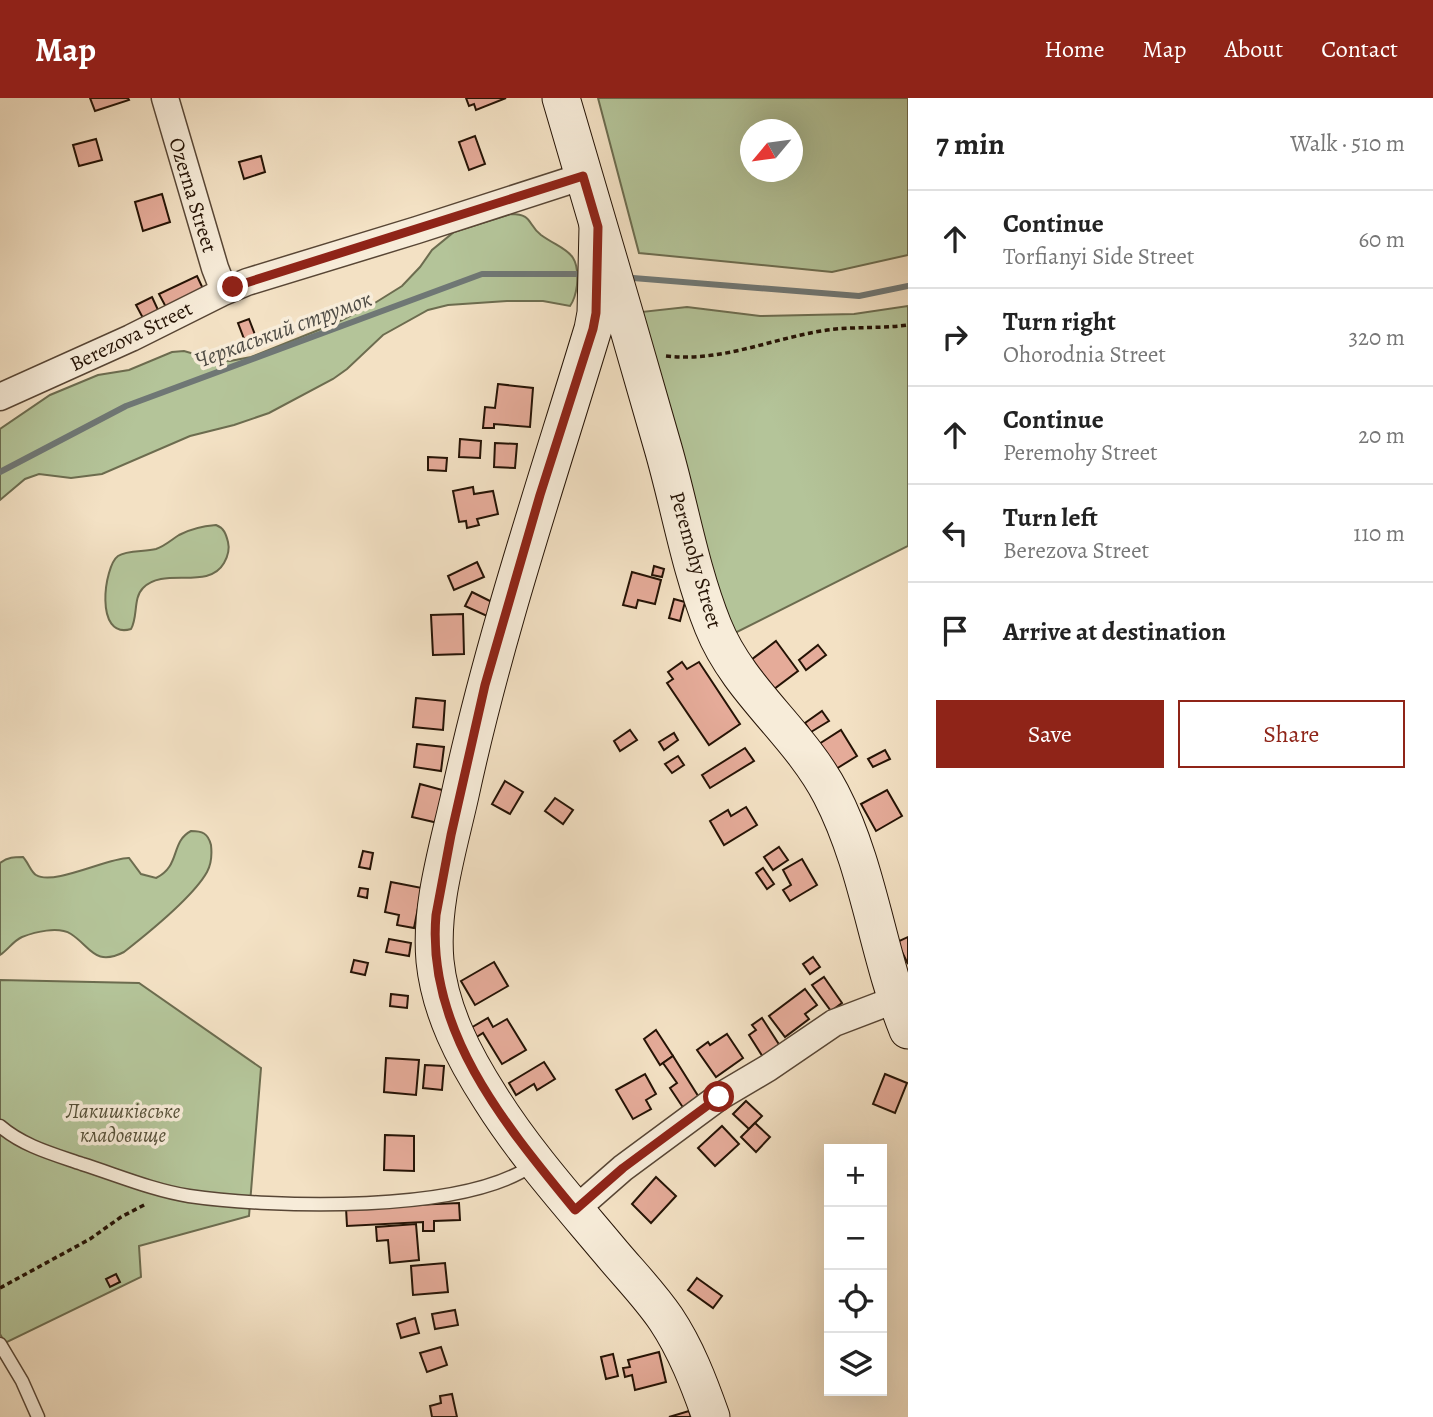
<!DOCTYPE html>
<html lang="en">
<head>
<meta charset="utf-8">
<style>
	:root { --surface:#fff; --page:#f6f6f6; --text:#222; --muted:#767676; --line:#e0e0e0; --accent:#8f2418 }
	body { margin:0; font-family:Alegreya,serif; background:var(--page); color:var(--text) }
	.controls { position:absolute; right:21px; bottom:21px; display:grid; overflow:hidden; border-radius:0px; box-shadow:0 7px 28px #0002 }
	.controls button { width:63px; height:63px; display:grid; place-items:center; padding:0; border:0; border-bottom:2px solid var(--line); background:var(--surface); color:var(--text); font:35px sans-serif }
	.compass { position:absolute; left:740px; top:21px; width:63px; height:63px; border-radius:50%; background:var(--surface); box-shadow:0 7px 28px #0002; rotate:241deg }
	.stop { position:absolute; width:21px; height:21px; margin:-16px; border:5px solid #8f2418; border-radius:50%; background:#fff }
	.stop.end { background:#8f2418; border-color:#fff; box-shadow:0 2px 7px #0008 }
	.list { margin:0; padding:0; list-style:none }
	h2 { display:flex; justify-content:space-between; align-items:center; height:91px; margin:0; padding:0 28px; font-size:30px }
	h2 small { font-size:23px; font-weight:400; color:var(--muted) }
	.list li { display:grid; grid-template-columns:46px 1fr auto; gap:21px; align-items:center; box-sizing:border-box; height:98px; padding:0 28px; border-top:2px solid var(--line) }
	.list b { display:block; font-size:26px; white-space:nowrap }
	.list p { margin:0; font-size:23px; white-space:nowrap; color:var(--muted) }
	.list em { font-size:23px; font-style:normal; color:var(--muted) }
	.actions { display:flex; gap:14px; padding:21px 28px }
	.actions a { flex:1; padding:16px 0; border:2px solid var(--accent); border-radius:0px; text-align:center; font-size:24px; color:var(--accent) }
	.actions .main { background:var(--accent); color:#fff }
	.icon { flex:none; width:38px; height:38px; fill:none; stroke:currentColor; stroke-width:2; stroke-linecap:round; stroke-linejoin:round }
	.map { position:relative; flex:none; width:908px; height:1319px; overflow:hidden }
	header { display:flex; align-items:center; gap:42px; box-sizing:border-box; height:98px; padding:0 35px; background:var(--accent); color:#fff }
	header strong { font-size:33px }
	nav { display:flex; gap:38px; margin-inline-start:auto; font-size:24px }
	main { display:flex }
	aside { flex:1; background:var(--surface) }
	.map>svg:first-child { display:block }
</style>
</head>
<body>
<header>
<strong>Map</strong>
<nav><a>Home</a><a>Map</a><a>About</a><a>Contact</a></nav>
</header>
<main>
<div class="map">
<svg width="908" height="1319" viewBox="0 0 908 1319">
	<rect width="100%" height="100%" fill="#f3e1c4"/>
	<filter id="stains"><feTurbulence type="fractalNoise" baseFrequency=".00286" numOctaves="4"/><feColorMatrix values="0 0 0 0 .2 0 0 0 0 .09 0 0 0 0 .02 0 0 0 .5 -.17"/></filter>
	<radialGradient id="worn" r=".72"><stop offset=".6" stop-color="#630" stop-opacity="0"/><stop offset="1" stop-color="#630" stop-opacity=".3"/></radialGradient>
	<g fill="#b4c499" stroke="#6c6c4f" stroke-width="2" fill-rule="evenodd">
		<path d="M598,0H908V157L832,174L639,155ZM750,32H792V74H750Z"/>
		<path d="M511,116C533,116 527,126 541,137C565,154 580,152 577,187C576,195 575,201 570,208L543,203H507L448,207L428,212L383,237L347,271L333,281L269,315L234,327L190,338L102,376L71,380L39,376L25,381L0,402V331L50,297L98,277L129,272L172,254L184,253L215,262L230,263L251,259L336,225L370,208L402,188L420,169L432,152L454,134Z"/>
		<path d="M908,208V448L733,536L700,491L641,214L687,209L760,218L854,216Z"/>
		<path d="M216,427C224,430 226,436 228,444C230,452 228,458 224,465C208,493 164,468 143,490C133,500 138,519 131,531C94,542 104,468 118,458C127,452 145,454 156,451C165,448 171,442 179,437C190,431 204,428 216,427Z"/>
		<path d="M191,733C202,733 208,735 211,747C212,756 212,765 207,774C193,799 147,836 124,854C95,869 91,849 71,836C58,828 35,834 22,839C13,843 8,852 0,857V765C8,759 14,759 23,759C28,764 31,774 36,777C54,788 110,759 129,760L141,776L156,780C181,768 170,744 191,733Z"/>
		<path d="M0,882L139,885L261,970L249,1118L139,1148L141,1179L5,1245L0,1236Z"/>
	</g>
	<g fill="none" stroke-linecap="round" stroke-linejoin="round">
		<g stroke="#6f7775" stroke-width="6">
			<path d="M633,180L859,198L908,188"/>
			<path d="M0,374L126,308L482,176H585"/>
		</g>
	</g>
	<g fill="#e5ab99" stroke="#251305" stroke-width="2">
		<path d="M90,0H128L129,2L95,13Z"/>
		<path d="M466,0H506L476,12L474,6L469,8Z"/>
		<path d="M475,38L485,66L469,72L459,44Z"/>
		<path d="M96,41L102,62L79,68L73,47Z"/>
		<path d="M261,58L265,74L244,81L239,64Z"/>
		<path d="M162,96L170,124L143,133L135,104Z"/>
		<path d="M197,178L205,195L168,213L159,196Z"/>
		<path d="M152,199L159,214L144,222L136,207Z"/>
		<path d="M249,221L257,242L246,246L238,225Z"/>
		<path d="M498,286L533,290L530,329L494,326V330H483L485,309L495,310Z"/>
		<path d="M460,341L481,343L480,360L459,359Z"/>
		<path d="M495,345L517,346L515,370L494,369Z"/>
		<path d="M428,359L447,360L446,373L428,372Z"/>
		<path d="M473,389L474,396L493,393L498,416L477,421L479,427L467,430L466,423L459,424L453,393Z"/>
		<path d="M477,464L484,479L454,492L448,478Z"/>
		<path d="M654,468L664,471L662,479L652,477Z"/>
		<path d="M632,474L661,482L655,506L638,502L636,510L623,507Z"/>
		<path d="M472,494L494,505L487,518L465,508Z"/>
		<path d="M674,501L685,504L680,523L669,520Z"/>
		<path d="M463,516L464,556L433,557L431,517Z"/>
		<path d="M776,543L798,573L774,591L751,562Z"/>
		<path d="M818,547L826,557L806,572L799,562Z"/>
		<path d="M682,564L687,571L699,564L740,626L709,647L667,585L673,581L668,574Z"/>
		<path d="M416,600L445,603L443,632L413,629Z"/>
		<path d="M822,613L829,623L811,634L805,625Z"/>
		<path d="M630,632L637,642L620,653L614,643Z"/>
		<path d="M841,632L857,658L836,671L819,646Z"/>
		<path d="M674,635L678,642L664,652L659,644Z"/>
		<path d="M417,646L444,649L441,673L414,669Z"/>
		<path d="M745,650L754,663L710,690L702,677Z"/>
		<path d="M885,652L890,661L873,669L868,661Z"/>
		<path d="M678,658L684,667L672,675L665,666Z"/>
		<path d="M505,683L523,694L510,716L492,706Z"/>
		<path d="M420,686L446,693L438,725L412,719Z"/>
		<path d="M887,692L902,718L876,733L861,706Z"/>
		<path d="M555,700L573,712L563,726L545,713Z"/>
		<path d="M746,709L757,727L724,747L710,723L728,712L731,718Z"/>
		<path d="M779,749L788,762L773,772L764,759Z"/>
		<path d="M363,753L373,755L370,771L359,769Z"/>
		<path d="M802,761L817,787L790,803L783,792L791,787L783,772Z"/>
		<path d="M763,770L774,786L767,791L756,775Z"/>
		<path d="M391,784L422,790L414,830L397,827L399,817L385,814Z"/>
		<path d="M360,790L368,791L367,800L358,798Z"/>
		<path d="M908,839V866L897,844Z"/>
		<path d="M389,841L411,845L409,858L386,854Z"/>
		<path d="M813,859L820,869L810,876L803,866Z"/>
		<path d="M354,862L368,865L365,877L351,874Z"/>
		<path d="M494,864L508,888L475,907L461,883Z"/>
		<path d="M824,879L842,905L831,913L812,887Z"/>
		<path d="M805,891L817,907L805,916L809,921L785,939L769,918Z"/>
		<path d="M391,896L408,898L407,910L390,908Z"/>
		<path d="M488,920L493,929L507,921L526,952L502,966L483,935L475,940L469,931Z"/>
		<path d="M762,920L780,948L763,959L749,937L756,932L752,927Z"/>
		<path d="M656,932L673,958L660,967L644,941Z"/>
		<path d="M727,936L743,960L716,979L697,952L708,944L710,947Z"/>
		<path d="M673,958L700,1001L684,1011L670,990L677,985L663,965Z"/>
		<path d="M386,960L419,962L416,997L384,994Z"/>
		<path d="M544,964L555,981L537,992L534,986L516,997L509,985Z"/>
		<path d="M425,967L444,968L442,992L423,990Z"/>
		<path d="M645,976L656,996L646,1002L651,1011L633,1021L616,992Z"/>
		<path d="M885,976L907,985L895,1015L873,1006Z"/>
		<path d="M746,1003L762,1018L749,1031L733,1016Z"/>
		<path d="M755,1025L770,1039L756,1054L741,1039Z"/>
		<path d="M722,1028L739,1046L715,1068L698,1050Z"/>
		<path d="M385,1037L414,1038V1073L384,1072Z"/>
		<path d="M656,1079L676,1098L651,1125L632,1106Z"/>
		<path d="M459,1105L460,1122L434,1123V1133H423V1124L347,1128L346,1110Z"/>
		<path d="M416,1126L419,1162L390,1165L388,1142L377,1143L376,1129Z"/>
		<path d="M445,1165L448,1194L413,1197L411,1168Z"/>
		<path d="M116,1176L120,1184L110,1189L106,1181Z"/>
		<path d="M697,1180L722,1198L713,1210L688,1192Z"/>
		<path d="M455,1212L458,1227L435,1231L432,1216Z"/>
		<path d="M415,1220L419,1235L401,1240L397,1226Z"/>
		<path d="M441,1249L447,1267L427,1274L420,1255Z"/>
		<path d="M659,1254L666,1284L635,1292L632,1277L625,1279L623,1270L630,1269L628,1262Z"/>
		<path d="M613,1256L618,1278L606,1281L601,1259Z"/>
		<path d="M452,1296L457,1319H432L430,1308L441,1305L440,1298Z"/>
		<path d="M689,1313L691,1319H669Z"/>
	</g>
	<g fill="none" stroke-linecap="round" stroke-linejoin="round">
		<g stroke="#584635" stroke-width="15">
			<g id="lane">
				<path d="M0,1028C23,1048 53,1056 82,1066C117,1077 152,1092 189,1098C272,1110 465,1116 534,1066"/>
				<path d="M0,1246L22,1283L38,1319"/>
			</g>
		</g>
		<g stroke="#584635" stroke-width="29">
			<g id="street">
				<path d="M165,0L215,170L224,193"/>
				<path d="M0,299L131,240L221,195L247,184L417,132L584,78"/>
				<path d="M575,1112L623,1070L719,999L768,970L834,925L897,901"/>
			</g>
		</g>
		<g stroke="#251305" stroke-width="39">
			<g id="secondary">
				<path d="M561,0C595,117 630,233 663,350C680,409 690,471 713,528C739,593 799,634 831,696C869,769 877,855 908,932"/>
				<path d="M598,129L596,215L593,231C546,386 494,539 460,697C448,751 430,808 435,863C440,913 464,959 491,1001C525,1055 568,1103 609,1152C628,1175 649,1196 666,1221C686,1251 699,1285 711,1319"/>
			</g>
		</g>
		<g stroke="#251305" stroke-width="3.5" stroke-dasharray="5 3.5" stroke-linecap="butt">
			<path d="M666,258C721,264 768,242 821,233C850,228 879,231 908,227"/>
			<path d="M0,1190L90,1141L121,1119L146,1106"/>
		</g>
		<use href="#lane" stroke="#f7ecd9" stroke-width="12"/>
		<use href="#street" stroke="#f7ecd9" stroke-width="26"/>
		<use href="#secondary" stroke="#f7ecd9" stroke-width="37"/>
	</g>
	<g fill="none" stroke-linecap="round" stroke-linejoin="round">
		<path stroke="#8f2418" stroke-width="9" d="M233,189L583,78L598,129L596,215L593,231L540,397L485,587L451,737L436,817C426,933 506,1028 575,1112L623,1070L719,999"/>
	</g>
	<g text-anchor="middle" stroke-width="7" stroke-linejoin="round" paint-order="stroke">
		<g font-size="21" fill="#251305" stroke="#f7ecd9">
			<text transform="translate(193 97) rotate(73)" y="7">Ozerna Street</text>
			<text transform="translate(131 238) rotate(-26)" y="7">Berezova Street</text>
			<text transform="translate(696 462) rotate(74)" y="7">Peremohy Street</text>
		</g>
		<g font-size="21" font-style="italic" fill="#575139" stroke="#f7ecd9">
			<text x="123" y="1020">Лакишківське<tspan x="123" dy="24">кладовище</tspan></text>
		</g>
		<g font-size="23" font-style="italic" fill="#504d46" stroke="#f7ecd9">
			<text transform="translate(283 231) rotate(-20)" y="8">Черкаський струмок</text>
		</g>
	</g>
	<rect width="100%" height="100%" filter="url(#stains)"/>
	<rect width="100%" height="100%" fill="url(#worn)"/>
</svg>
<div class="controls">
<button>+</button>
<button>−</button>
<button><svg class="icon" aria-label="locate" viewBox="0 0 24 24"><circle cx="12" cy="12" r="6"/><path d="M12 2v4M12 18v4M2 12h4M18 12h4"/></svg></button>
<button><svg class="icon" aria-label="layers" viewBox="0 0 24 24"><path d="M12 4l9 5-9 5-9-5zM3 14l9 5 9-5"/></svg></button>
</div>
<svg class="compass" viewBox="-18 -18 36 36"><path d="M0-13l5 13h-10z" fill="#e53935"/><path d="M0 13l5-13h-10z" fill="#767676"/></svg>
<div class="stop" style="left:719px;top:999px"></div>
<div class="stop end" style="left:233px;top:189px"></div>
</div>
<aside>
<h2>7 min<small>Walk · 510 m</small></h2>
<ul class="list">
<li><svg class="icon" aria-label="ahead" viewBox="0 0 24 24"><path d="M12 20V5M6 11l6-6 6 6"/></svg><div><b>Continue</b><p>Torfianyi Side Street</p></div><em>60 m</em></li>
<li><svg class="icon" aria-label="right" viewBox="0 0 24 24"><path d="M7 20v-9h11M14 6l5 5-5 5"/></svg><div><b>Turn right</b><p>Ohorodnia Street</p></div><em>320 m</em></li>
<li><svg class="icon" aria-label="ahead" viewBox="0 0 24 24"><path d="M12 20V5M6 11l6-6 6 6"/></svg><div><b>Continue</b><p>Peremohy Street</p></div><em>20 m</em></li>
<li><svg class="icon" aria-label="left" viewBox="0 0 24 24"><path d="M17 20v-9H6M10 6l-5 5 5 5"/></svg><div><b>Turn left</b><p>Berezova Street</p></div><em>110 m</em></li>
<li><svg class="icon" aria-label="arrive" viewBox="0 0 24 24"><path d="M6 21V4h12l-3 4 3 4H6"/></svg><div><b>Arrive at destination</b></div></li>
</ul>
<div class="actions"><a class="main">Save</a><a>Share</a></div>
</aside>
</main>
</body>
</html>
